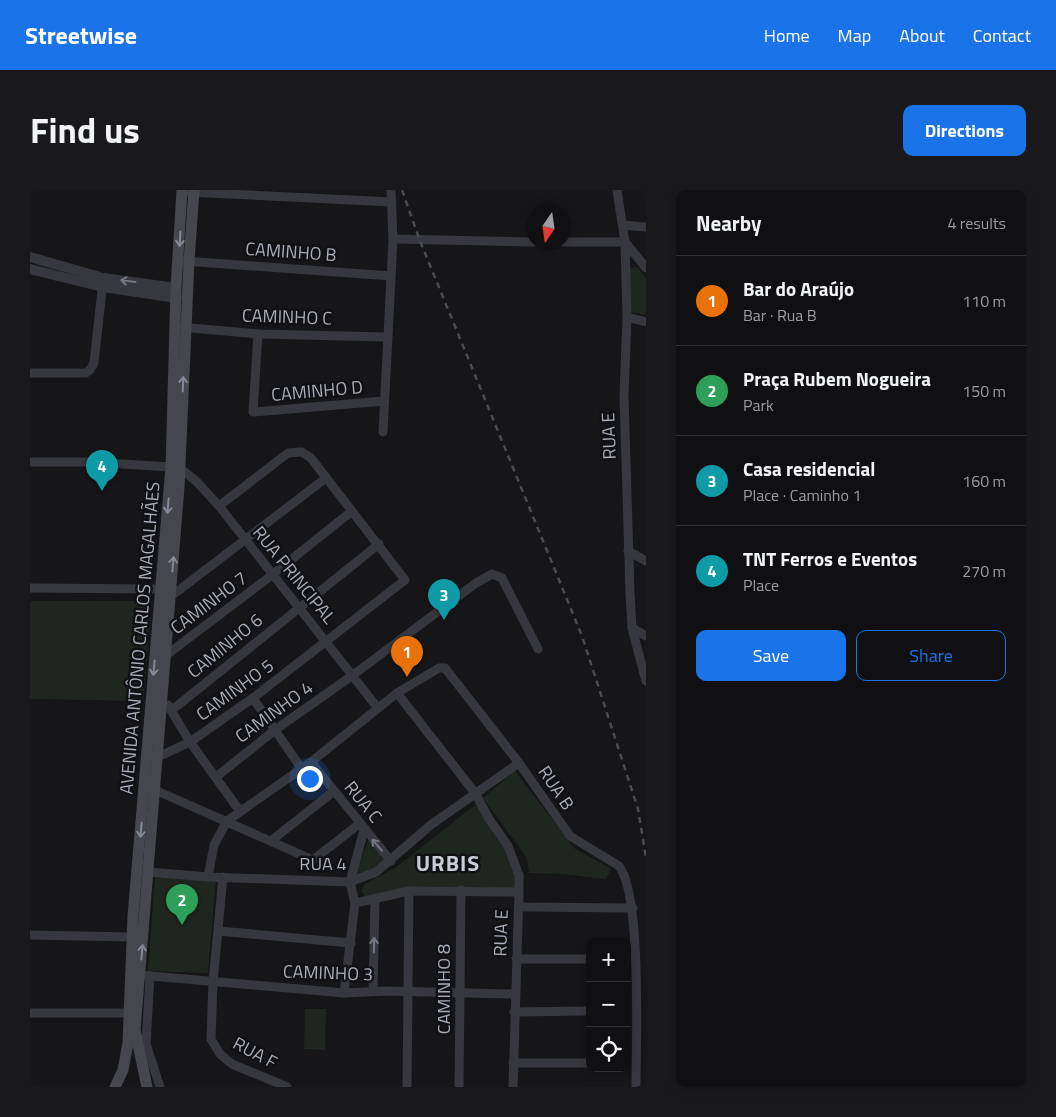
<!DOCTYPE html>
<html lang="en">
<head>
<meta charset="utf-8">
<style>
	:root { --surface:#101012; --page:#19191b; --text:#f1f3f6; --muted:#9c9d9f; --line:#303032; --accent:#1a73e8 }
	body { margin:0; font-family:"Titillium Web",sans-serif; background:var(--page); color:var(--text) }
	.controls { position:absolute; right:15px; bottom:15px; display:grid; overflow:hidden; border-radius:10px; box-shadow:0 2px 8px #0003 }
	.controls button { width:45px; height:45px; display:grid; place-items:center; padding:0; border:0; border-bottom:1px solid var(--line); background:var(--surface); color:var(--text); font:25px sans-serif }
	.compass { position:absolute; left:496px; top:15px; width:45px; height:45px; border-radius:50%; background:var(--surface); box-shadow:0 2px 8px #0003; rotate:193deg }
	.you { position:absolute; left:279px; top:588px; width:18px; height:18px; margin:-12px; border:4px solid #fff; border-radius:50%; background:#1a73e8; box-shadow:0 0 0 8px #1a73e833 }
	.badge { display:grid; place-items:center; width:32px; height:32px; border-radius:50%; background:var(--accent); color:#fff; font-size:16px; font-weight:700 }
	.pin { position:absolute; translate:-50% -41px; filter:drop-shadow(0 1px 2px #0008) }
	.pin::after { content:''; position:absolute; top:26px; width:18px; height:15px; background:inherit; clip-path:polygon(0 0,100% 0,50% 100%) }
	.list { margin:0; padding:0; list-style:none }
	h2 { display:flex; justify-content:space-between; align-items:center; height:65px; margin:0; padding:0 20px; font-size:21px }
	h2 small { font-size:16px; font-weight:400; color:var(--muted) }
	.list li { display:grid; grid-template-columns:32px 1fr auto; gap:15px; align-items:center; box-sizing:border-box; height:90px; padding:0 20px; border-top:1px solid var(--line) }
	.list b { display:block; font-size:19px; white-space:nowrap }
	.list p { margin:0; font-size:16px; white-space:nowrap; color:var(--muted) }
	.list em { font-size:16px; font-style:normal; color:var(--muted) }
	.actions { display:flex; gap:10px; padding:15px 20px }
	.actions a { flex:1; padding:11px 0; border:1px solid var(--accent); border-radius:10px; text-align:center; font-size:18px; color:var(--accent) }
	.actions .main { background:var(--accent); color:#fff }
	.icon { flex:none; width:28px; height:28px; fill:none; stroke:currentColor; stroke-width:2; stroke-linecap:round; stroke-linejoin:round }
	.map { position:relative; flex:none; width:616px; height:897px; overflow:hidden; border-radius:10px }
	header { display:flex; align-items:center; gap:30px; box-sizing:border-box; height:70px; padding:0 25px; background:var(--accent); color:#fff }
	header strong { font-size:24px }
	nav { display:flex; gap:28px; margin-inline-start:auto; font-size:18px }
	.intro { display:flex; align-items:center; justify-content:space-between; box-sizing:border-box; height:120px; padding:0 30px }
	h1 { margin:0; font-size:35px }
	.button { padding:12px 22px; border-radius:10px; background:var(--accent); color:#fff; font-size:18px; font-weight:700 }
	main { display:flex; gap:30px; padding:0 30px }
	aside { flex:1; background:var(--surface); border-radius:10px; box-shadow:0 2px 8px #0003 }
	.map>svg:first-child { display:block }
</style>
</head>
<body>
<header>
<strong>Streetwise</strong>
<nav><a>Home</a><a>Map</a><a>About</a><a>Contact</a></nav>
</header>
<div class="intro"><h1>Find us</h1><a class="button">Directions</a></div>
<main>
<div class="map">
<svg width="616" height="897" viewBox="0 0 616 897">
	<rect width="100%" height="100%" fill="#161618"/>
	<g fill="#1e261f">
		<path d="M607,77L616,88V125L600,122L598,78Z"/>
		<path d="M0,411H122L113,511L0,509Z"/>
		<path d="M485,581L544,658L581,679L576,689L532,684L499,683L497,668L453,608Z"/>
		<path d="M445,615C464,640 487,664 485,698L382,699L336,708L331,701L335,694L365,678Z"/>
		<path d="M339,648L360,675L329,689L326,683Z"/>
		<path d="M125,685L186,688L178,783L118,781Z"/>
		<path d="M275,819H296L295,860L274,859Z"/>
	</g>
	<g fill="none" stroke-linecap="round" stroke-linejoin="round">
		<g stroke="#37383d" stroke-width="9">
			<path d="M587,0L595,52L597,127L594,206L600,403L602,438L616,491"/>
			<path d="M157,2L362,12"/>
			<path d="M593,35L616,37"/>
			<path d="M363,49L503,52"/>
			<path d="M534,52H595"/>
			<path d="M596,53L616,78"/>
			<path d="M154,71L361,86"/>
			<path d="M597,127L616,132"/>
			<path d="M150,137L228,144L357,147"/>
			<path d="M228,144L223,222L354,211"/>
			<path d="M0,183H56L60,180L64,173L73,91"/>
			<path d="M353,242L363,49L361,0"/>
			<path d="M0,272H60L141,277"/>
			<path d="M150,278L167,292L189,316L347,517"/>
			<path d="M598,361L616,371"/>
			<path d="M0,398L130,399"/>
			<path d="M140,407L296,288"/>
			<path d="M602,438L616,446"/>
			<path d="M135,466L242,385L322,321"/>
			<path d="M367,503L445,603L459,629L478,656L489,685V702L483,897"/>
			<path d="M223,508L271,578"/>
			<path d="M138,515L160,552L209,620"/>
			<path d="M142,520L349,354"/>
			<path d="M128,567L160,552L223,508L375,390L281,268L272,262L258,263L189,316"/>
			<path d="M281,572L361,671"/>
			<path d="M186,587L245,540L323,485L446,393L462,384L472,388L508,459"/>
			<path d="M125,600L283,670L329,634"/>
			<path d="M242,650L303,602"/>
			<path d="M119,682L178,687L320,692L346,682L402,634L489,573"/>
			<path d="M178,687L184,655L197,631L281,572L367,503L409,478H415L489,573L540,646L589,676C612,705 606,854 606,897"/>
			<path d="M193,687L183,792L181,849L190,864L202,874L257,897"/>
			<path d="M325,713L379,701L489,702"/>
			<path d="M489,717L603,718"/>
			<path d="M189,741L321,753"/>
			<path d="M0,745L102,747"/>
			<path d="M486,769H560"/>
			<path d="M110,785L314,803L357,801L485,804"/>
			<path d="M120,786L116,854L130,897"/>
			<path d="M343,801L345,709"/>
			<path d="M314,803L325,713L320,692L334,640"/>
			<path d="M484,822L560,821"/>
			<path d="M0,823H99"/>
			<path d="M483,873H560"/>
			<path d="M377,897L379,701"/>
			<path d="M429,897L431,700"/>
		</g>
		<g stroke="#37383d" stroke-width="10">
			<path d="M0,67L73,88L146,98"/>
			<path d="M0,79L73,97L147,108"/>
		</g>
		<g stroke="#45474d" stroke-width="11">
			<path d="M85,897L93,880L98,853L103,726L141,277L146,98L152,0"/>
			<path d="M117,897L105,840L149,297L159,71L164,0"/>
		</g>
		<path stroke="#4a4c52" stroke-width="2.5" stroke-dasharray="6 5" stroke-linecap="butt" d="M372,0L390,51L552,446L608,619L616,668"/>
	</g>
	<defs><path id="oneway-shaft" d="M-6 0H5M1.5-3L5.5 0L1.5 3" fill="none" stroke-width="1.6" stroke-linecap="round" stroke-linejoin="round" transform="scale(1.25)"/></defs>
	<g stroke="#858993">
		<use href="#oneway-shaft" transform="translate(150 49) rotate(93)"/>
		<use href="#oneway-shaft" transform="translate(153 194) rotate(-88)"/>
		<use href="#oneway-shaft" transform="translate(138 316) rotate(95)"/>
		<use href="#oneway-shaft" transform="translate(143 374) rotate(-85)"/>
		<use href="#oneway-shaft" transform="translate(124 478) rotate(95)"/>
		<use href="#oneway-shaft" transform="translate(111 640) rotate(95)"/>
		<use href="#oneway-shaft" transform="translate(112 762) rotate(-85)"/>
	</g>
	<g stroke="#757881">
		<use href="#oneway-shaft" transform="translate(98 91) rotate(-172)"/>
		<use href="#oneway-shaft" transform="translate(347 655) rotate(-131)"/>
		<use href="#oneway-shaft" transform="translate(344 755) rotate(-89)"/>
	</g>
	<g text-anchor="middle" stroke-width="5" stroke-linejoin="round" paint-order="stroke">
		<g font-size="18" fill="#a8adb8" stroke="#111113">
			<text transform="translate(261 62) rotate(4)" y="6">CAMINHO B</text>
			<text transform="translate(257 127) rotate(2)" y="6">CAMINHO C</text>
			<text transform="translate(287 201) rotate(-5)" y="6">CAMINHO D</text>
			<text transform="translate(579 246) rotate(-92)" y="6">RUA E</text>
			<text transform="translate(264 385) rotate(51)" y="6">RUA PRINCIPAL</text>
			<text transform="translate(179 413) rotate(-37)" y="6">CAMINHO 7</text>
			<text transform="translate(110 448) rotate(-85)" y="6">AVENIDA ANTÔNIO CARLOS MAGALHÃES</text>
			<text transform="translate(195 456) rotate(-39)" y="6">CAMINHO 6</text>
			<text transform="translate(205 500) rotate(-36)" y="6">CAMINHO 5</text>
			<text transform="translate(244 522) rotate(-36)" y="6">CAMINHO 4</text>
			<text transform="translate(526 598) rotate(56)" y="6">RUA B</text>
			<text transform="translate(333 612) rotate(51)" y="6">RUA C</text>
			<text x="293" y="680">RUA 4</text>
			<text transform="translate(471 743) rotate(-88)" y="6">RUA E</text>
			<text transform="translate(298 783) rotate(2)" y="6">CAMINHO 3</text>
			<text transform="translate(414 799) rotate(-90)" y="6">CAMINHO 8</text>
			<text transform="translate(225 863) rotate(28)" y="6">RUA F</text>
		</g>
		<g font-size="22" font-weight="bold" letter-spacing="1" fill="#c9ccd4" stroke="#111113">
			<text x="418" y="681">URBIS</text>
		</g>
	</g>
</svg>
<div class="controls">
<button>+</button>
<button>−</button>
<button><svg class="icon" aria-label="locate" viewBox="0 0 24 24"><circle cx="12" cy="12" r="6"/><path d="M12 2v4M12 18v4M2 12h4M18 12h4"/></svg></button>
</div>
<svg class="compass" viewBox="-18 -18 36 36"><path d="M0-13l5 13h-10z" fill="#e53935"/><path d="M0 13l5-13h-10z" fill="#9c9d9f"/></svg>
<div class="you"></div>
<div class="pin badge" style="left:377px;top:487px;background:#e8710a">1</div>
<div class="pin badge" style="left:152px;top:735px;background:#2e9e5b">2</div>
<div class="pin badge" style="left:414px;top:430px;background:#0f9aa8">3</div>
<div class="pin badge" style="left:72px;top:301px;background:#0f9aa8">4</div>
</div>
<aside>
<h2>Nearby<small>4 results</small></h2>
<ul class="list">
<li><span class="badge" style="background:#e8710a">1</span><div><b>Bar do Araújo</b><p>Bar · Rua B</p></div><em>110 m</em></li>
<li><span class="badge" style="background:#2e9e5b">2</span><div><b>Praça Rubem Nogueira</b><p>Park</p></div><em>150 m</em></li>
<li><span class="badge" style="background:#0f9aa8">3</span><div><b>Casa residencial</b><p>Place · Caminho 1</p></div><em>160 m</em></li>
<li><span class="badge" style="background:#0f9aa8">4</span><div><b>TNT Ferros e Eventos</b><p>Place</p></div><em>270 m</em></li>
</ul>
<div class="actions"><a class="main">Save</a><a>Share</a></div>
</aside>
</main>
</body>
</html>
